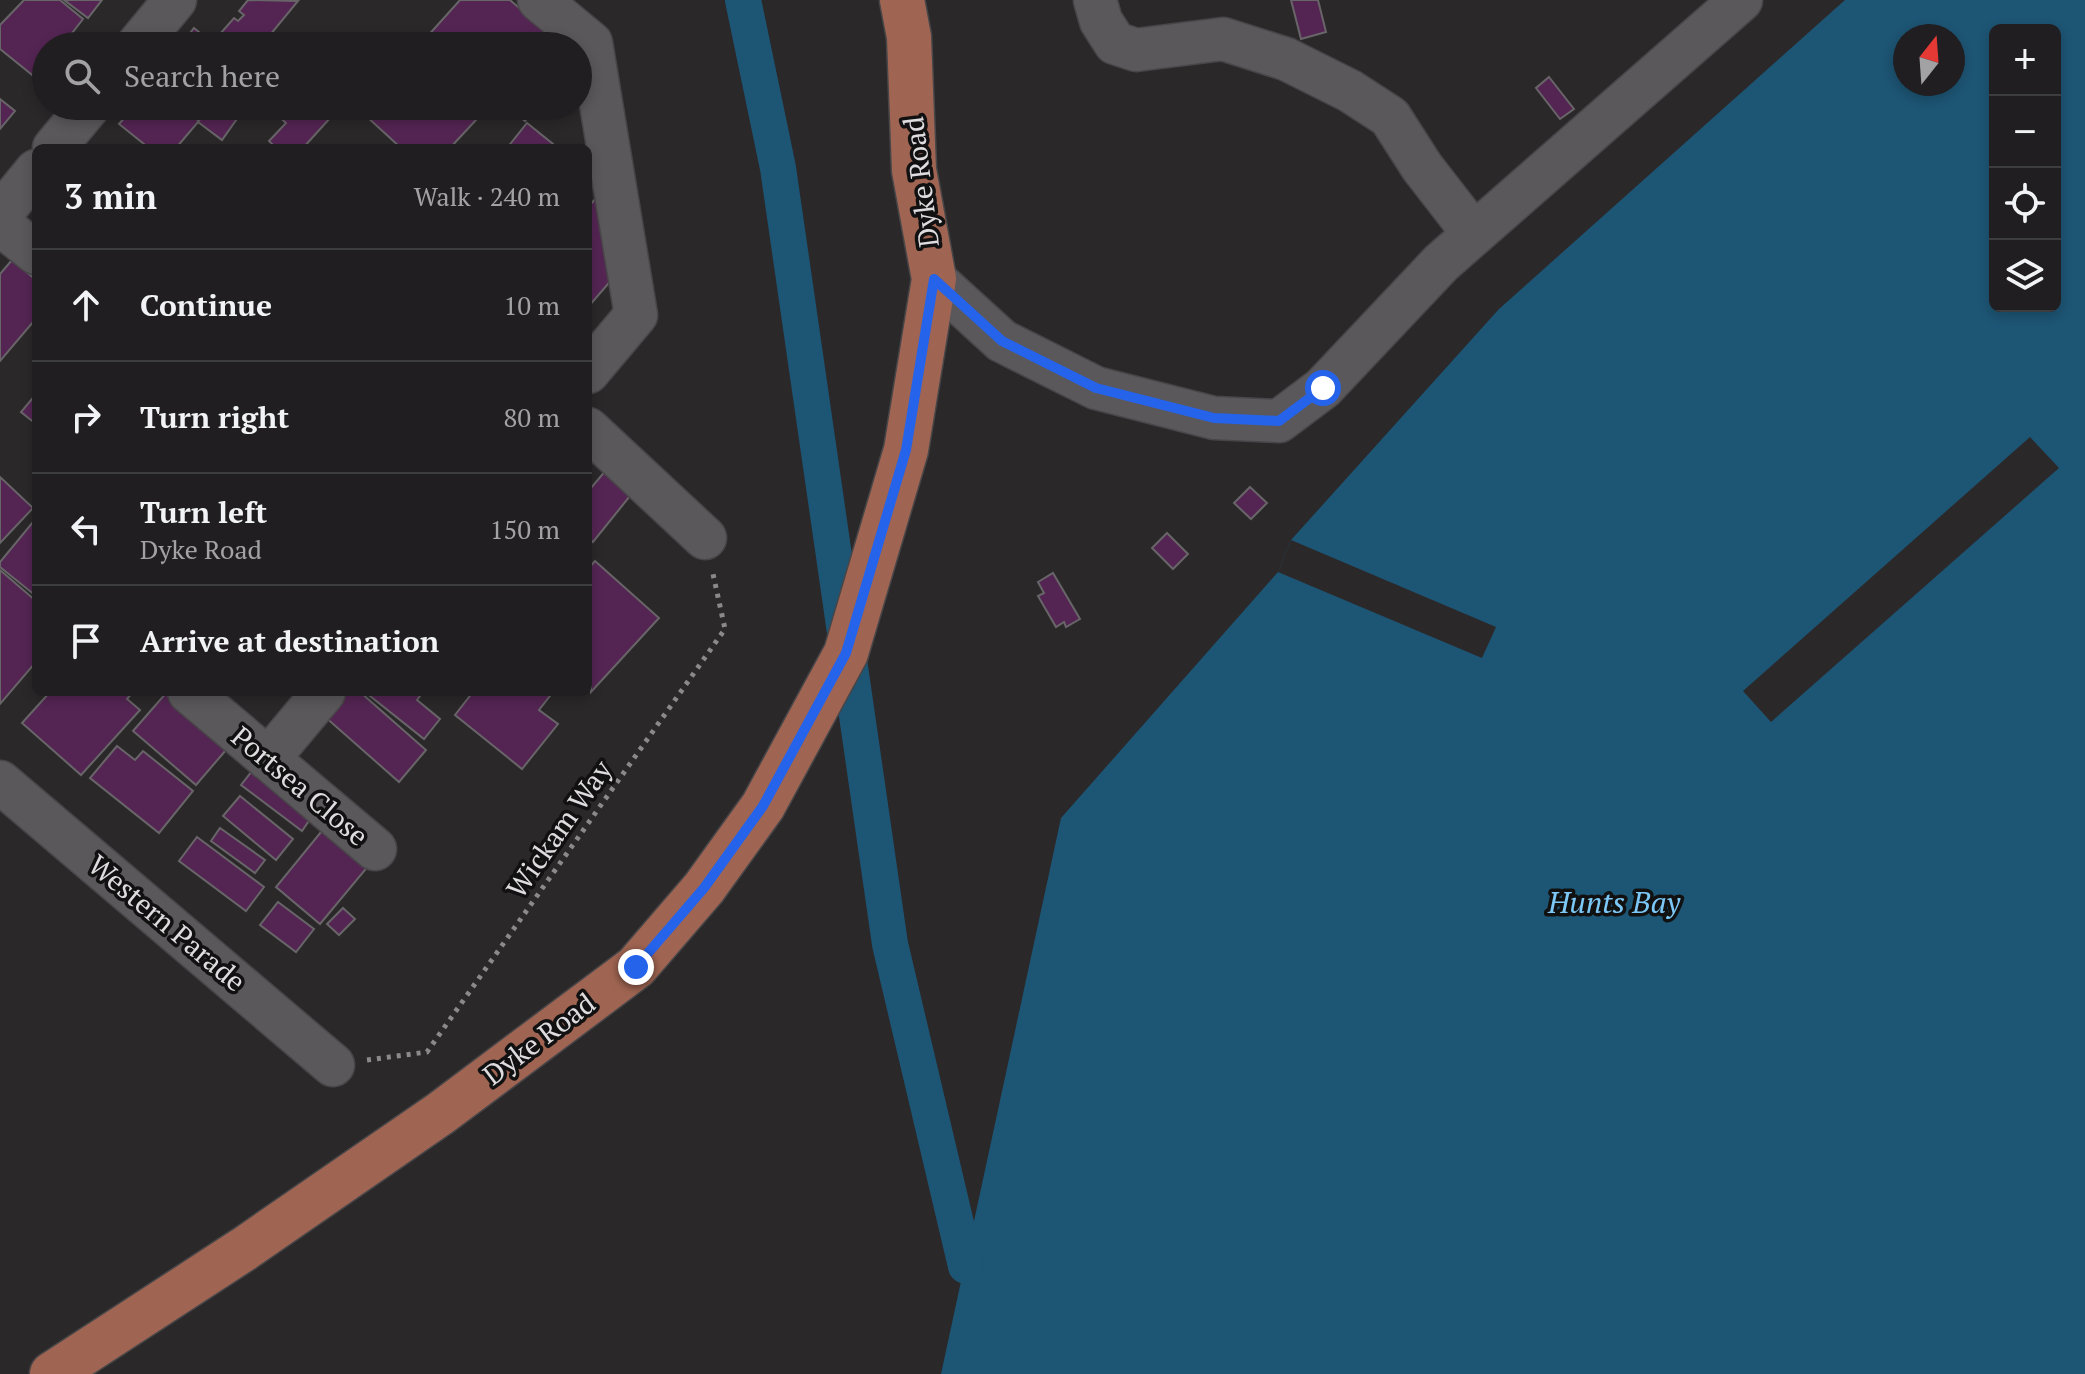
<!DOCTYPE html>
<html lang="en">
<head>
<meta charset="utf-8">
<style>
	:root { --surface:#201e20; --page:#2d2b2d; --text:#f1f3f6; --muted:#a2a2a5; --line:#3d3c3e }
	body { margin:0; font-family:"PT Serif",serif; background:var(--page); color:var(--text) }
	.controls { position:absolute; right:24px; top:24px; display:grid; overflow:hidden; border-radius:12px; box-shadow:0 4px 12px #0003 }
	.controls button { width:72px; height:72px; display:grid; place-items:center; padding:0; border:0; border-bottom:2px solid var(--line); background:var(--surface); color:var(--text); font:40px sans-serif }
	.compass { position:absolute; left:1893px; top:24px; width:72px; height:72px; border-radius:50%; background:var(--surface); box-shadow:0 4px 12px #0003; rotate:17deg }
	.stop { position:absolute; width:24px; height:24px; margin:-18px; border:6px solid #2563eb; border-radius:50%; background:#fff }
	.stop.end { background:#2563eb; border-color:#fff; box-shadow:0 2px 8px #0008 }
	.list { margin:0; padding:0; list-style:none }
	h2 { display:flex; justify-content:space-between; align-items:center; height:104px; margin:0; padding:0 32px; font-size:34px }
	h2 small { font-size:26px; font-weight:400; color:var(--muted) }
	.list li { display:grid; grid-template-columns:52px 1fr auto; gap:24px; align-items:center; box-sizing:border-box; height:112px; padding:0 32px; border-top:2px solid var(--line) }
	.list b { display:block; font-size:30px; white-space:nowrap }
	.list p { margin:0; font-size:26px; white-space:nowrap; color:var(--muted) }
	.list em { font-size:26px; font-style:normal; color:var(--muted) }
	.icon { flex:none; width:44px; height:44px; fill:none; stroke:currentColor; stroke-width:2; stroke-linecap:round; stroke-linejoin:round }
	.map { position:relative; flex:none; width:2085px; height:1374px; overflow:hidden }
	.search { position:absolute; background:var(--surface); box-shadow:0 4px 12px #0003; left:32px; top:32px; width:560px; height:88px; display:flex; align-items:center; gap:20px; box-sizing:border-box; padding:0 28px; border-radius:44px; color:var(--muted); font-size:30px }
	.panel { position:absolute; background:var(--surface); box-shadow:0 4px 12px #0003; left:32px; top:144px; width:560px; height:552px; border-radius:12px }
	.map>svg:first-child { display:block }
</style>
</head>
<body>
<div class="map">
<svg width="2085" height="1374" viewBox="0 0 2085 1374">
	<rect width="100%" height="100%" fill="#2b282a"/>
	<path fill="#1d5574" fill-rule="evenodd" d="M1845,0H2085V1374H941L1061,818L1278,572L1291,540L1499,309ZM1995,30H2055V306H1995ZM1905,36H1953V84H1905Z"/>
	<g fill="#2b282a">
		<path d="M2030,437L2059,468L1771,722L1743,691Z"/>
		<path d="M1291,540L1496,627L1482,658L1278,572Z"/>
	</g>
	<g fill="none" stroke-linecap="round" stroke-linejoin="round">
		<path stroke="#1d5574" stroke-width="36" d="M743,0L778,168L890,944L966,1266"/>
	</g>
	<g fill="#542553" stroke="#686568" stroke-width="2">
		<path d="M24,0H60L83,19L62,46H46V65L36,78L0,49V25Z"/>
		<path d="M64,0H102L88,18Z"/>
		<path d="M248,0L298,1L261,46H219L223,38L219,35L234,18L238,21L244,15L239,11Z"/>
		<path d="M460,0H510L563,46H433L425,39Z"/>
		<path d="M1291,0H1318L1326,32L1301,39Z"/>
		<path d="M194,28L216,46H180Z"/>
		<path d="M1549,77L1574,109L1560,119L1536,88Z"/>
		<path d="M0,99L15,111L0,129Z"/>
		<path d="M135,106H180L199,121L176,148H149L119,124Z"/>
		<path d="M193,106H226L239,116L222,140L198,122L204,114Z"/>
		<path d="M276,106H341L303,148H276L269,141L286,123L272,110Z"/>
		<path d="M375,106H489L450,148H401L366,116Z"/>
		<path d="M507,106H537L525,121Z"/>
		<path d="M527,123L553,144L550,148H507Z"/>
		<path d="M598,196L615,276L588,307V207Z"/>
		<path d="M12,260L36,280V325L33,322L0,361V274Z"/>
		<path d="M36,394V424L21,412Z"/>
		<path d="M607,469L634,491L593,542L588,537V486L591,488Z"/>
		<path d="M0,477L33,508L0,543Z"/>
		<path d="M1250,487L1267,503L1251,519L1234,503Z"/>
		<path d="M33,522L36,525V596L0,567V562Z"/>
		<path d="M1167,533L1188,554L1173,569L1152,548Z"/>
		<path d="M595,561L659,618L591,692L588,569Z"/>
		<path d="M0,570L36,601V662L0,704Z"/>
		<path d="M1053,573L1080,619L1066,627L1064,622L1056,627L1038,596L1044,593L1038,582Z"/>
		<path d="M50,692H133L127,699L140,710L81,775L22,723Z"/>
		<path d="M167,692H172L232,743L196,785L133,731Z"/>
		<path d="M345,692H360L426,750L399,782L324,716Z"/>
		<path d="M365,692H423L417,700L440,719L424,739Z"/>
		<path d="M473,692H553L539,710L558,724L522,769L455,715Z"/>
		<path d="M117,746L135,760L143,751L193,791L159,833L90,778Z"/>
		<path d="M259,762L319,806L302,831L241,785Z"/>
		<path d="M240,796L293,839L276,860L223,816Z"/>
		<path d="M330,821L375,858L320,924L276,887Z"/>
		<path d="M220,828L265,860L255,873L211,841Z"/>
		<path d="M197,837L264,887L246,911L179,861Z"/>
		<path d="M278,902L314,929L296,952L260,925Z"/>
		<path d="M343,908L355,919L339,935L327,924Z"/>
	</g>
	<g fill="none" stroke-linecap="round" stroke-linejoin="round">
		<g stroke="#484648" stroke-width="45">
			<g id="minor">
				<path d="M539,0L591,43L636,315L588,372"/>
				<path d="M1095,0L1101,21L1115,43L1136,50L1223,39L1286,59L1350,91L1390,117L1422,167L1474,234"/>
				<path d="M137,46L175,0"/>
				<path d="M54,148L89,106"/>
				<path d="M0,215L36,171"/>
				<path d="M0,224L36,253"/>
				<path d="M934,279L1002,341L1096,388L1214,418L1279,421L1323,388L1441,263L1741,0"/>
				<path d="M588,429L705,538"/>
				<path d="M189,692L375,849"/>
				<path d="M268,759L324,692"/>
				<path d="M0,782L333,1065"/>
			</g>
		</g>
		<g stroke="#484648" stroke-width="47">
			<path id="major" d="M52,1374L244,1249L441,1113L636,967L704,888L763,806L846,653L906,450L934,279L914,170L909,37L902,0"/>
		</g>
		<path stroke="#8c898b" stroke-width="5" stroke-dasharray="4 6" stroke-linecap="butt" d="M367,1060L427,1052L725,629L713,574"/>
		<use href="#minor" stroke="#5b585b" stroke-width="42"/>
		<use href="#major" stroke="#a06552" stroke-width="44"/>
	</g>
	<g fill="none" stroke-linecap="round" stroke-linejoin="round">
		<path stroke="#2563eb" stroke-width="10" d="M636,967L704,888L763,806L846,653L906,450L934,279L1002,341L1096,388L1214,418L1279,421L1323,388"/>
	</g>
	<g text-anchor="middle" stroke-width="7" stroke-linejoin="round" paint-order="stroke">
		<g font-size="28" fill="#dedcde" stroke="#121112">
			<text transform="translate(921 182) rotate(-97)" y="10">Dyke Road</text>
			<text transform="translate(300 786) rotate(40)" y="10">Portsea Close</text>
			<text transform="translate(559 829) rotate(-55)" y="10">Wickam Way</text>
			<text transform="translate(167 923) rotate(40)" y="10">Western Parade</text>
			<text transform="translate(539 1039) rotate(-37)" y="10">Dyke Road</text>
		</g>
		<g font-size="30" font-style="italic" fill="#7cc8f7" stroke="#121112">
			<text x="1614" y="913">Hunts Bay</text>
		</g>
	</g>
</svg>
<div class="controls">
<button>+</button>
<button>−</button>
<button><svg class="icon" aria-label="locate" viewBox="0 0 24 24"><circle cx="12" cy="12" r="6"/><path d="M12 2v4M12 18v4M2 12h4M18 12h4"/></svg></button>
<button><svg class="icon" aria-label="layers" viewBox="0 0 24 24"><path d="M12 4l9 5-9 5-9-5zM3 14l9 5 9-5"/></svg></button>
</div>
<svg class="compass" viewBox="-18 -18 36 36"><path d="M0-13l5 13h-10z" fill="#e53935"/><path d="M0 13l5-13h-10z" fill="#a2a2a5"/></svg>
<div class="stop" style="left:1323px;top:388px"></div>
<div class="stop end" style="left:636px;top:967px"></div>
<div class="search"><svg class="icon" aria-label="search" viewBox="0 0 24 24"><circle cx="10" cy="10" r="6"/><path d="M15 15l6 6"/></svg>Search here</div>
<section class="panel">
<h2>3 min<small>Walk · 240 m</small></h2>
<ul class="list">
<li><svg class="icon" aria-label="ahead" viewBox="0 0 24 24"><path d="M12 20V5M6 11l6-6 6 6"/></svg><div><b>Continue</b></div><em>10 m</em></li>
<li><svg class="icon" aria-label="right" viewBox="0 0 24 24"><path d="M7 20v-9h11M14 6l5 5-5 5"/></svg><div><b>Turn right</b></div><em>80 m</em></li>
<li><svg class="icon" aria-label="left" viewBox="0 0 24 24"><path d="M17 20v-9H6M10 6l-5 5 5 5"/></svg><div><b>Turn left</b><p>Dyke Road</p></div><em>150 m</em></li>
<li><svg class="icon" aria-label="arrive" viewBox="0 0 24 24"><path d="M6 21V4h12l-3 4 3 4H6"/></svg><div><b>Arrive at destination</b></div></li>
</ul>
</section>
</div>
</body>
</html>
